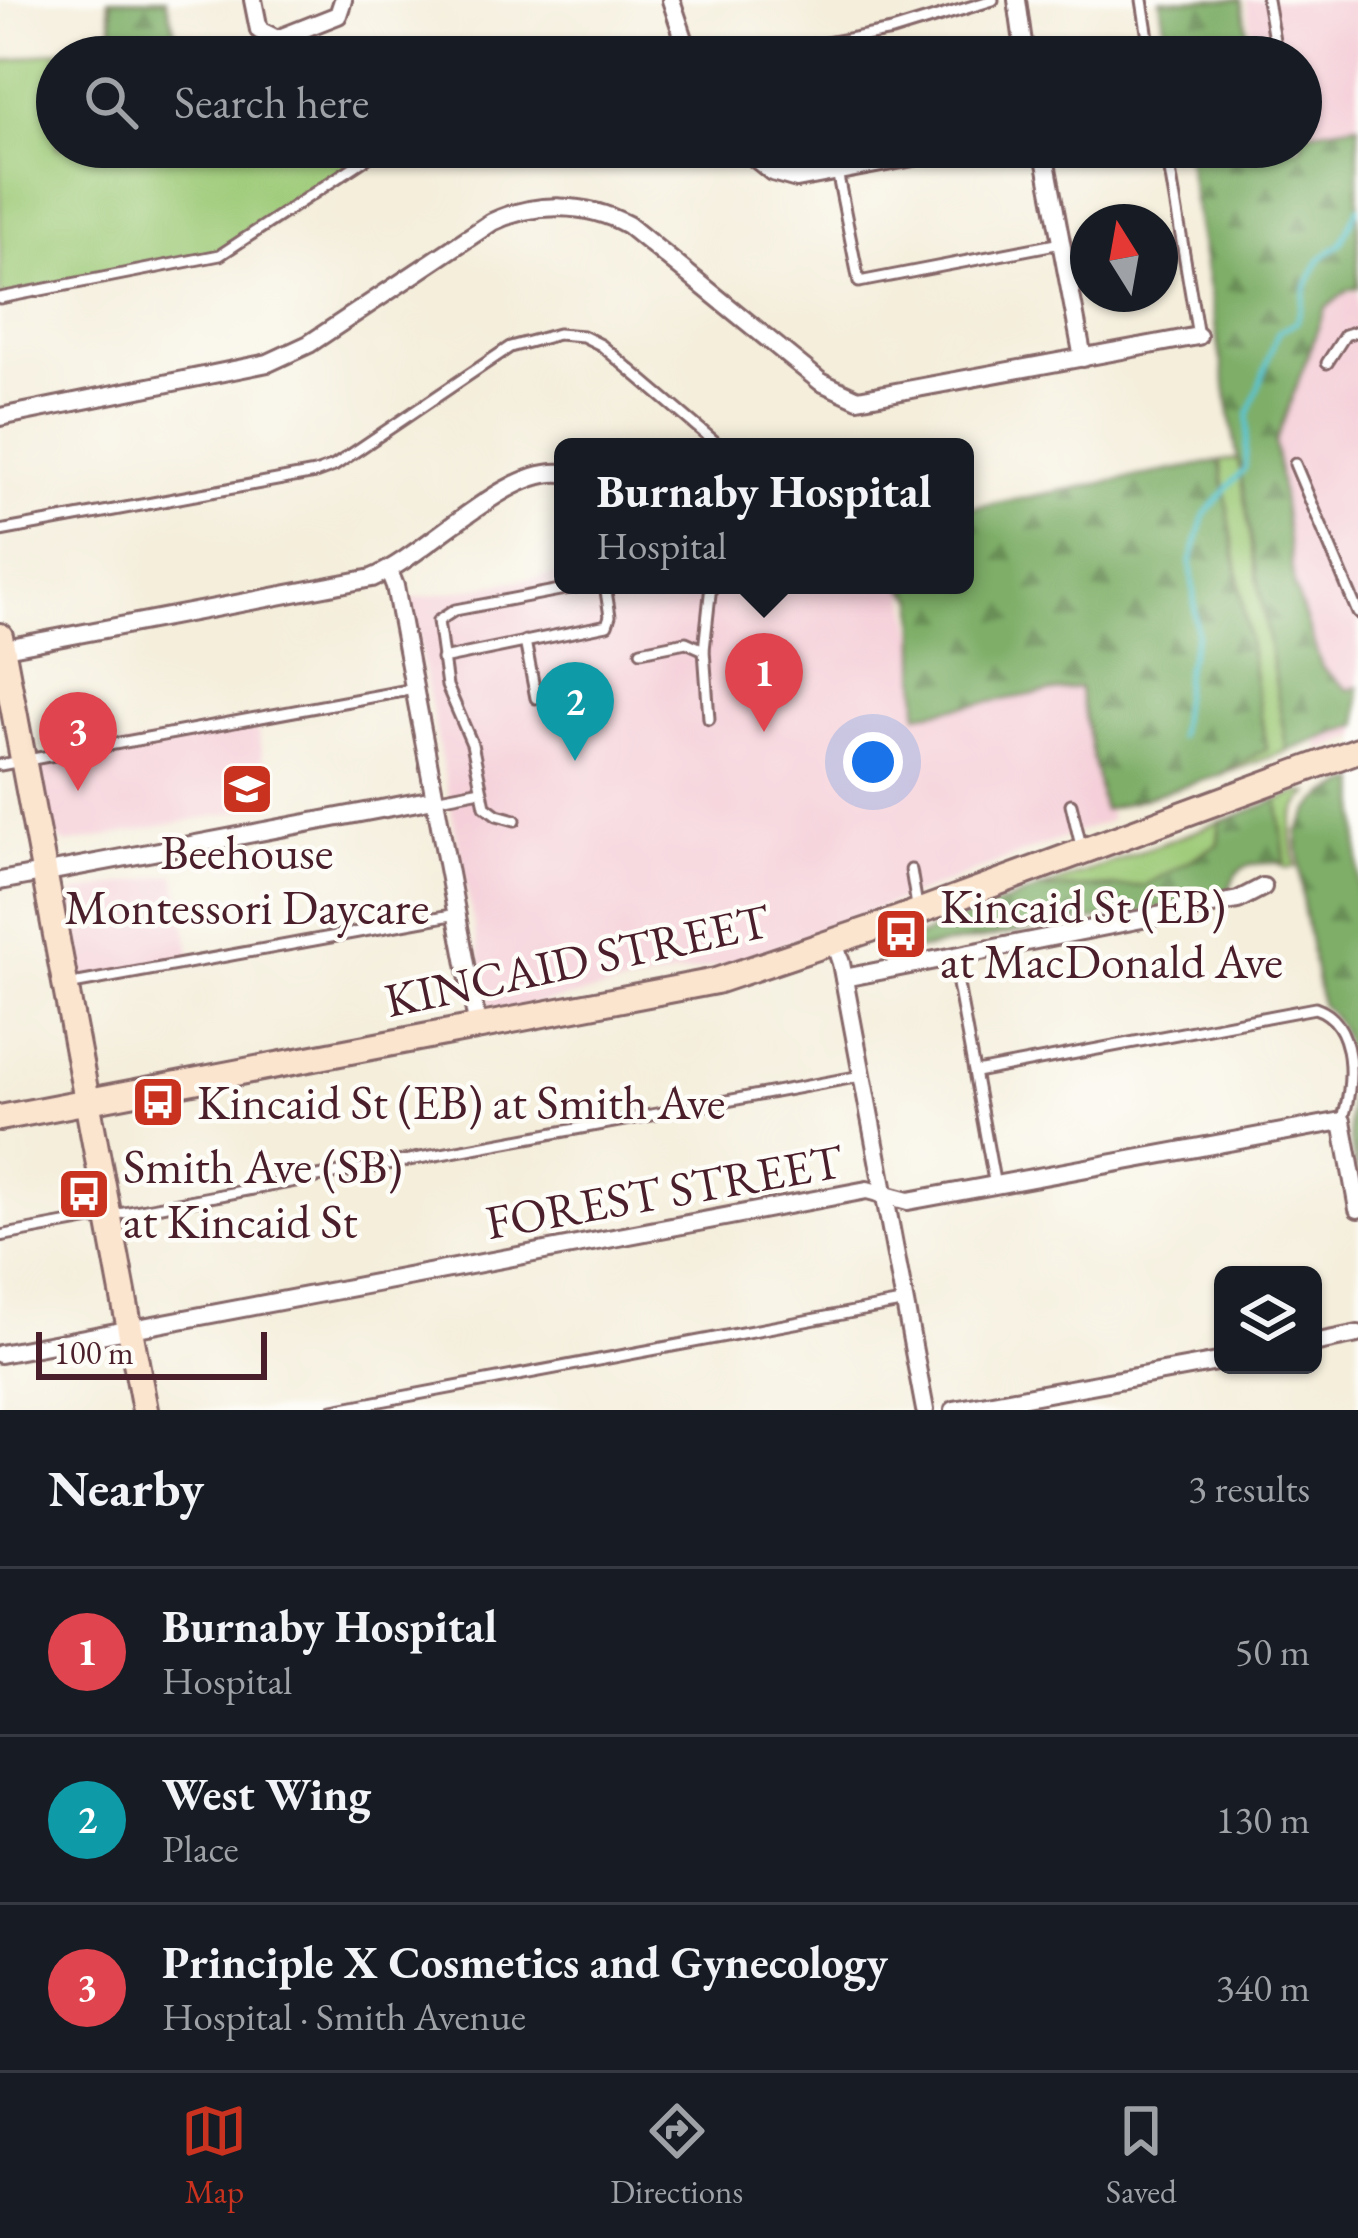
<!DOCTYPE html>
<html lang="en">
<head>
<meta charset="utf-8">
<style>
	:root { --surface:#171b24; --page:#242831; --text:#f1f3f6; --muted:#9ea1a6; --line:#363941; --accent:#c8321e }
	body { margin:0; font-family:"EB Garamond",serif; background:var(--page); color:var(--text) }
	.controls { position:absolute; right:36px; bottom:36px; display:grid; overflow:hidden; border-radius:18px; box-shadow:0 3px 9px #0004 }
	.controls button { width:108px; height:108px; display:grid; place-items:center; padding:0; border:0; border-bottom:3px solid var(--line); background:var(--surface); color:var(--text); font:60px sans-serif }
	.compass { position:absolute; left:1070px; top:204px; width:108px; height:108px; border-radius:50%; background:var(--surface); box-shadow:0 3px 9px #0004; rotate:349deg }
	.scale { position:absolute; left:36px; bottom:30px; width:231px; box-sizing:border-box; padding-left:12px; border:6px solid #4a1f2b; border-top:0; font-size:33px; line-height:42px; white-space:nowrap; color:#4a1f2b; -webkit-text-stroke:9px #fdfcf7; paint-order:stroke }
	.you { position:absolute; left:873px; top:762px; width:42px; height:42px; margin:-30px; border:9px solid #fff; border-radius:50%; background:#1a73e8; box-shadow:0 0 0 18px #1a73e833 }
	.badge { display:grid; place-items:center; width:78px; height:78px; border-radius:50%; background:var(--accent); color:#fff; font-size:39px; font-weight:700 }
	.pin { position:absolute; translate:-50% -99px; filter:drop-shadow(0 3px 6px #0008) }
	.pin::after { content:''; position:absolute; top:63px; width:42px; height:36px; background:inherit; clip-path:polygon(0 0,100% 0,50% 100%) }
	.popup { position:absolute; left:554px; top:438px; width:420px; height:156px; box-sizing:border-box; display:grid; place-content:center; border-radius:18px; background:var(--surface); filter:drop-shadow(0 3px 9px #0005); font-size:39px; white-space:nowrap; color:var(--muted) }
	.popup b { font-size:45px; color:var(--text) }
	.popup::after { content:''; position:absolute; left:50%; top:100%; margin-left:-24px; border:24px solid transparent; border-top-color:var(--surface) }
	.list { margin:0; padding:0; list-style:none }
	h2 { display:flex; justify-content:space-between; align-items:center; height:156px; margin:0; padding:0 48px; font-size:51px }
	h2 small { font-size:39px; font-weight:400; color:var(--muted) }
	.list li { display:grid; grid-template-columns:78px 1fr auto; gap:36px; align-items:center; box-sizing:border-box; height:168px; padding:0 48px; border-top:3px solid var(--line) }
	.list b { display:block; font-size:45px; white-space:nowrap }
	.list p { margin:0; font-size:39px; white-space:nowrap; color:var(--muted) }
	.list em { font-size:39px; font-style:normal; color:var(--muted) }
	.icon { flex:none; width:66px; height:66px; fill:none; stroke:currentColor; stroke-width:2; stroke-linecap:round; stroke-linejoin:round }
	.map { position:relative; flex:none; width:1358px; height:1410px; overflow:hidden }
	.search { position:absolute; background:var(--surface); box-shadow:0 3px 9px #0004; left:36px; right:36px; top:36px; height:132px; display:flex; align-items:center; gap:30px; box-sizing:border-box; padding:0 42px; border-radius:66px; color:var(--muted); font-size:45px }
	.sheet { height:660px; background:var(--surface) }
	nav { display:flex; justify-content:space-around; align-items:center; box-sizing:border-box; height:168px; border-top:3px solid var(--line); background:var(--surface); font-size:33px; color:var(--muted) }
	nav a { display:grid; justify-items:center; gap:6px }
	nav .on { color:var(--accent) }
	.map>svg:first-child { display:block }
</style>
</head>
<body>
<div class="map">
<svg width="1358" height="1410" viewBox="0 0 1358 1410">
	<defs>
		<pattern id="forest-firs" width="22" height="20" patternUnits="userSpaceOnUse" patternTransform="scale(3)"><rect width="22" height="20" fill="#7eae68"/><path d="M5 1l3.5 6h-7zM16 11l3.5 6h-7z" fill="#698d56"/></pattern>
	</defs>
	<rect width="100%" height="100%" fill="#fdfcf7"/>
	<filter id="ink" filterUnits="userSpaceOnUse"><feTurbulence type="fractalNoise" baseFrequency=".00833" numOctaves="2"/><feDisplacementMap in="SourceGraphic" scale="24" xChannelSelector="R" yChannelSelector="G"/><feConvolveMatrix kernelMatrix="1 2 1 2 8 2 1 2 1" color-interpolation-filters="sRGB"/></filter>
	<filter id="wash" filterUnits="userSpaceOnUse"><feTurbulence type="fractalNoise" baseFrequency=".004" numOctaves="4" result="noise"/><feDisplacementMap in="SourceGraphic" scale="48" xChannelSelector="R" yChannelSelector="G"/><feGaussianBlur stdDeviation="2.7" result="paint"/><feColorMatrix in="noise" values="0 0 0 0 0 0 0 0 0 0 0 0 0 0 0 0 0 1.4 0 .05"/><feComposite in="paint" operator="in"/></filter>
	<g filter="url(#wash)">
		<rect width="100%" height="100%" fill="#f4eedb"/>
		<g fill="#f5cfd9">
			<path d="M1246,0H1358V127L1301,137V57H1256Z"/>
			<path d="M1358,291V736L1320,751L1263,418L1323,299Z"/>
			<path d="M563,573V585H904L928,697L1082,673L1110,820L737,962L502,1011L490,1008L410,599Z"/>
			<path d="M256,721L271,805L67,844L52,835L38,763Z"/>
			<path d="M175,874L192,962L80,983L67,899L74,893Z"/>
		</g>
		<g fill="#9eca78" stroke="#747452" stroke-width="3">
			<path d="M108,0H166L175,57H57V147H384L220,255L0,298V62L114,40Z"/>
			<path d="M1238,459L1287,751L1217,776L1266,748L1220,461Z"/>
			<path d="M1300,792L1310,793C1285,814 1291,838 1296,867L1287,868L1280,864L1285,861L1278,801Z"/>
			<path d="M1220,822L1218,844L1145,886L1040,889Z"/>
		</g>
		<g fill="url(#forest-firs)" stroke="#64664a" stroke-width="3">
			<path d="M111,0H166L182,57H129L114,35Z"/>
			<path d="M1160,0H1241L1252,57H1169Z"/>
			<path d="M1358,124V288L1348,290L1325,309L1275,444L1294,585L1322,668L1348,690L1358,687V725L1287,751L1185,147H1301V133Z"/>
			<path d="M1220,461L1266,749L1217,776L1103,810L1079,687L918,714L916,599L900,585H965V509Z"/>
			<path d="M1358,781V1178C1355,1163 1350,1146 1349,1130C1347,1086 1358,1031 1321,1005L1303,905L1297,832L1311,809L1328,793Z"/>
			<path d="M1278,800L1285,862C1259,865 1232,858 1229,897L892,954L896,945L1040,889L1145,886L1218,844L1220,822Z"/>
		</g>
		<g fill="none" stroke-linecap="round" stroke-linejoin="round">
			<path stroke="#59c5d2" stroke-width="4.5" d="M1178,737L1186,668L1197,634L1191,562L1205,514L1245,468L1248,416L1278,332L1297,322L1306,287L1320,259L1341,244L1358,208"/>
		</g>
	</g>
	<g filter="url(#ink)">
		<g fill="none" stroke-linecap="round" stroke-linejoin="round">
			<g stroke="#866769" stroke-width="15">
				<g id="lane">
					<path d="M1142,0L1151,57"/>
					<path d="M1267,0L1277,57"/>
					<path d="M750,57L892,31L993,0"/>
					<path d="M1166,147L1198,336"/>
					<path d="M837,171L859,282L1061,243"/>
					<path d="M0,298L220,255L384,147"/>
					<path d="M1327,363L1345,335L1358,331"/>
					<path d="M1295,464L1358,613"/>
					<path d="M0,531L315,473L334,466L510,347L558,334L583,336L601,345L721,447"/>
					<path d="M525,641L536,698"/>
					<path d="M641,651L686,642L704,650"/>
					<path d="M442,659L607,625L610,616L605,585"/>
					<path d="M709,719L704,650L711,585"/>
					<path d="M0,765L414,689"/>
					<path d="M434,799L481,790"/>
					<path d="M1071,804L1081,846"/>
					<path d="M515,820L497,815L485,806L472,744L447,686L438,621L455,610L586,585"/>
					<path d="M911,870L918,912"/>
					<path d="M953,957L995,1186"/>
					<path d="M67,985L457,914"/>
					<path d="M976,1072L1315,1008C1358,1022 1354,1086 1342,1121"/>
					<path d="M0,1236L861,1076"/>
					<path d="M333,1410L906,1302"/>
				</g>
			</g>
			<g stroke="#866769" stroke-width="22">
				<g id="street">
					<path d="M253,0L259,30L277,39L338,15L343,0"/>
					<path d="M671,0L690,57"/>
					<path d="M1017,0L1025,57"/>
					<path d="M741,147L772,172L797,179L966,147"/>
					<path d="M1043,147L1083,358"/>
					<path d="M0,417L268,363L309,344L492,222C535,202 586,202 628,225L821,382L858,399L1198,336"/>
					<path d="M389,571L395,586L478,1028"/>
					<path d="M0,649L372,578C427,555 506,467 563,473"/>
					<path d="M0,881L434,799"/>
					<path d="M834,942L841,963L925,1410"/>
					<path d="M844,978L1238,900L1263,887"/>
					<path d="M1313,1343L1358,1334"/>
					<path d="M0,1354L867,1190L908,1201L1342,1121L1358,1209"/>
					<path d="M954,1410L1223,1361"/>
				</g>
			</g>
			<g stroke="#866769" stroke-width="30">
				<g id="secondary">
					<path d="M0,636L145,1410"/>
					<path d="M0,1118L716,981L871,929L1358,750"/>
				</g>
			</g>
			<use href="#lane" stroke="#fff" stroke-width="9"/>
			<use href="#street" stroke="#fff" stroke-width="16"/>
			<use href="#secondary" stroke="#fce5cf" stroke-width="24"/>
		</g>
	</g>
	<defs>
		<g id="school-square" transform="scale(2.7)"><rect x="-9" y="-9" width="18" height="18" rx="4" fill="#c8321e" stroke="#fdfcf7"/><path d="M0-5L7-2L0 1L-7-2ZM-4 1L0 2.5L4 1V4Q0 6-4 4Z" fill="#fff"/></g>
		<g id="bus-square" transform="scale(2.7)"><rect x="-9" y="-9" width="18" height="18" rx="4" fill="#c8321e" stroke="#fdfcf7"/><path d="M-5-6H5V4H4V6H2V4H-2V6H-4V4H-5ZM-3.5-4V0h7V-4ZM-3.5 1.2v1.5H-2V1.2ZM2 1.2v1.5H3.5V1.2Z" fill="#fff"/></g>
	</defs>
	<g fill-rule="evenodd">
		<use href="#school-square" x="247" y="789"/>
		<use href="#bus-square" x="901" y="934"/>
		<use href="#bus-square" x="158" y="1102"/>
		<use href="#bus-square" x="84" y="1194"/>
	</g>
	<g text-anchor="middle" stroke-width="9" stroke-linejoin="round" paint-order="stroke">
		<g font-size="48" fill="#4a1f2b" stroke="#fdfcf7" text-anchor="start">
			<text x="247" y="869" text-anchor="middle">Beehouse<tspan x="247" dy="55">Montessori Daycare</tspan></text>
			<text x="940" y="923">Kincaid St (EB)<tspan x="940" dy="55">at MacDonald Ave</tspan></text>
			<text x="197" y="1119">Kincaid St (EB) at Smith Ave</text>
			<text x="123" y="1183">Smith Ave (SB)<tspan x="123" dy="55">at Kincaid St</tspan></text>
		</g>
		<g font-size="48" fill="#4a1f2b" stroke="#fdfcf7">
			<text transform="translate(577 960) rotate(-12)" y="17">KINCAID STREET</text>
			<text transform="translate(664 1191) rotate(-10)" y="17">FOREST STREET</text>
		</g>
	</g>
</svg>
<div class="controls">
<button><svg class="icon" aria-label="layers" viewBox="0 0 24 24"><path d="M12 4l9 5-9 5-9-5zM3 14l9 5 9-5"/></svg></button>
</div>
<svg class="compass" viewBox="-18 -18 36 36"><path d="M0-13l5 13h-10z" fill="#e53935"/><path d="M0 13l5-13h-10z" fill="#9ea1a6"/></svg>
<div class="scale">100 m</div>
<div class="you"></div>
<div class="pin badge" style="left:764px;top:732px;background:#e0444e">1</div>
<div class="popup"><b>Burnaby Hospital</b>Hospital</div>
<div class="pin badge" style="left:575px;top:761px;background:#0f9aa8">2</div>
<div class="pin badge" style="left:78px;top:791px;background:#e0444e">3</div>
<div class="search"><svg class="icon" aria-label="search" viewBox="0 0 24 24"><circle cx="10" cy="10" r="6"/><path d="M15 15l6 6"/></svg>Search here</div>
</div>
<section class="sheet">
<h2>Nearby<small>3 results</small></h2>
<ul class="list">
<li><span class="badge" style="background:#e0444e">1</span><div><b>Burnaby Hospital</b><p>Hospital</p></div><em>50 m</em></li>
<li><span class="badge" style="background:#0f9aa8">2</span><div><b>West Wing</b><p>Place</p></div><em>130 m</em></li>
<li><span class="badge" style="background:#e0444e">3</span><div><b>Principle X Cosmetics and Gynecology</b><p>Hospital · Smith Avenue</p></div><em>340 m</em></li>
</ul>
</section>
<nav>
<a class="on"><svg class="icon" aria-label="map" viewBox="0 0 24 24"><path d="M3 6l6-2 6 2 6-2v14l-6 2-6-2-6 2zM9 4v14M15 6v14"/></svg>Map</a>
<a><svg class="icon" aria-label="directions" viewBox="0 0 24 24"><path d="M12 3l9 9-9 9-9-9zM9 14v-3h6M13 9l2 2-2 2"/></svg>Directions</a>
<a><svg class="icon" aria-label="saved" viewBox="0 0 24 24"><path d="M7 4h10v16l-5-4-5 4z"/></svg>Saved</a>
</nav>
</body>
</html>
